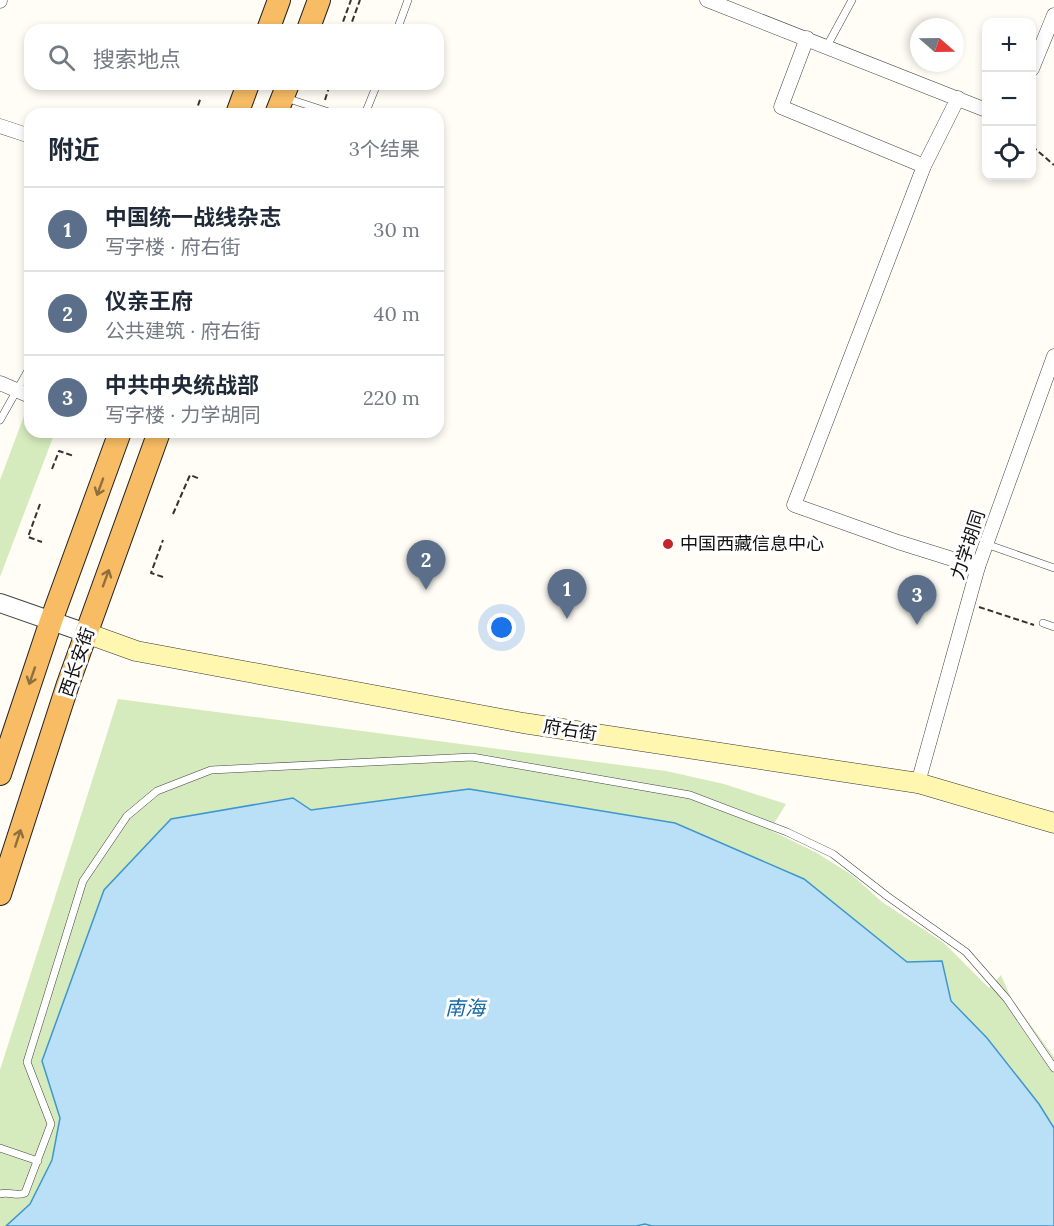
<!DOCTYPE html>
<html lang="zh">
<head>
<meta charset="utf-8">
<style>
	:root { --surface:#fff; --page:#f2f2f3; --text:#1f2937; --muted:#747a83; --line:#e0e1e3; --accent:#d93025 }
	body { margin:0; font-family:Lora,"Noto Sans SC",serif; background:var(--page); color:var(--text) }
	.controls { position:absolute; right:18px; top:18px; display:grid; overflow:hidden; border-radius:12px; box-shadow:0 3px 9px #0003 }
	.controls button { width:54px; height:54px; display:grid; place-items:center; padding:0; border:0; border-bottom:2px solid var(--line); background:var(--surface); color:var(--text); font:30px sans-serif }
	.compass { position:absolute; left:910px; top:18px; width:54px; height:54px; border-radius:50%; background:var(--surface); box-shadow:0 3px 9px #0003; rotate:110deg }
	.you { position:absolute; left:502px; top:628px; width:21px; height:21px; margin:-15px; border:4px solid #fff; border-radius:50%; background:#1a73e8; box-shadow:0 0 0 9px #1a73e833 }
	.badge { display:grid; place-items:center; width:39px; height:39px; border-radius:50%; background:var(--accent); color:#fff; font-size:20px; font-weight:700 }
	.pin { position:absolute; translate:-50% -50px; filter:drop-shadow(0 2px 3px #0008) }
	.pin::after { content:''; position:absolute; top:32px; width:21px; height:18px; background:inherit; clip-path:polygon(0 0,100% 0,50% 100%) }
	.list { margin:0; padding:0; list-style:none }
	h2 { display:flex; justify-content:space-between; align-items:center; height:78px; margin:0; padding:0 24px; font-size:26px }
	h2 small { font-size:20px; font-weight:400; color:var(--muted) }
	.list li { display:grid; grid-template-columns:39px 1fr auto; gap:18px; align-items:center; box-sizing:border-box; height:84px; padding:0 24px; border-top:2px solid var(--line) }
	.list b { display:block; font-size:22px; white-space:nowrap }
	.list p { margin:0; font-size:20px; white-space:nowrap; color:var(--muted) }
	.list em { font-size:20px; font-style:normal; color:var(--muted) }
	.icon { flex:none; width:33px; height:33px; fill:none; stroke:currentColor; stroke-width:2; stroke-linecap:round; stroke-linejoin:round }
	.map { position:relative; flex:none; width:1054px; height:1226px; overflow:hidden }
	.search { position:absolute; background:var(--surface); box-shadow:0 3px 9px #0003; left:24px; top:24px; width:420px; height:66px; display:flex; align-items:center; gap:15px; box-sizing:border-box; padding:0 21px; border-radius:18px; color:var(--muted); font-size:22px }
	.panel { position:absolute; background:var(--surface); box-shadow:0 3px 9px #0003; left:24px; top:108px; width:420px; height:330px; border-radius:18px }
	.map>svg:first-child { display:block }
</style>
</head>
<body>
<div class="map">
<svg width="1054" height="1226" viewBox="0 0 1054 1226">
	<rect width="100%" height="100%" fill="#fffdf5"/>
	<g fill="#d5ebbd">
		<path d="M24,416L30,419V432H55L0,577V480Z"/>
		<path d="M118,699L666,771L724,784L786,804L770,830L817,853L852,875L882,902L944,943L989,988L1001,975L1011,998L1054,1057V1226H0V1070Z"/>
	</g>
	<path fill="#b9e0f7" stroke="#3f96cf" stroke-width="1.5" d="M469,789L675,823L804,879L907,962L942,961L951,1001L987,1038L1039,1104L1054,1128V1226H652L645,1224L636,1226H6L30,1204L52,1160L60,1118L42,1061L104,890L171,819L293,798L311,810Z"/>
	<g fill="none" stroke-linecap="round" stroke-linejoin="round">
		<g stroke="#444" stroke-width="8">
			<g id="service">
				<path d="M397,30L408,0"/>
				<path d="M827,46L852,0"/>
				<path d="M286,98L335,114"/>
				<path d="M365,114L377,84"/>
				<path d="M0,420L30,367"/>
				<path d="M986,544L1054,568"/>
				<path d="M1043,623L1054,627"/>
				<path d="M0,1148L38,1161"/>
				<path d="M0,1194C9,1191 16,1197 25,1193L51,1124L27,1062L83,881L127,816L157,791L211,770L472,757L690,795L787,832L833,854L887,896L966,952L1007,999L1054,1068"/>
			</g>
		</g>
		<g stroke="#444" stroke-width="15">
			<g id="minor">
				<path d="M707,0L986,110"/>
				<path d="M0,1V0"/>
				<path d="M807,38L781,107L924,166"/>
				<path d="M1032,69L1054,15"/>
				<path d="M958,98L924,166L794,505L898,542L978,567"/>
				<path d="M0,126L30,136"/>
				<path d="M0,383L30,396"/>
				<path d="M918,783L978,567L1054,356"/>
			</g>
		</g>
		<g stroke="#444" stroke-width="20">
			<path id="tertiary" d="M0,603L86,633"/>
		</g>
		<g stroke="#333" stroke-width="21">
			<path id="secondary" d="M86,633L136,651L523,723L918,783L1054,823"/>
		</g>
		<g stroke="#222" stroke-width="24">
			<g id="trunk">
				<path d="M268,30L279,0"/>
				<path d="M308,30L319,0"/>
				<path d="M237,114L248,84"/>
				<path d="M276,114L288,84"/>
				<path d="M0,774L51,621L120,432"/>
				<path d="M0,894L68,684L159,432"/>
			</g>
		</g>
		<g stroke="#333" stroke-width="2" stroke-dasharray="6 3" stroke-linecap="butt">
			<path d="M340,30L351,0"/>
			<path d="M349,30L360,0"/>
			<path d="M325,100L330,84"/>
			<path d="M195,114L201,97"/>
			<path d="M1032,146L1054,165"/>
			<path d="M52,469L59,451L74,456"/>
			<path d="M40,504L28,537L42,542"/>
			<path d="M173,514L190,475L200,479"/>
			<path d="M163,577L151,573L163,540"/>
			<path d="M979,607L1034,625"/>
		</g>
		<use href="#service" stroke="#fff" stroke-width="7"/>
		<use href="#minor" stroke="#fff" stroke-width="14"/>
		<use href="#tertiary" stroke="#fff" stroke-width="18"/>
		<use href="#secondary" stroke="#fff6b0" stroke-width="20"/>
		<use href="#trunk" stroke="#f7bc64" stroke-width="22"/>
	</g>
	<defs><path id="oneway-shaft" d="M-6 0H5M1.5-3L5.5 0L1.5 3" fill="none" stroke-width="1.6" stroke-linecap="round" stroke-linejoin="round" transform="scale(1.5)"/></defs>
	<g stroke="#906f3f">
		<use href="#oneway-shaft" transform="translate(100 487) rotate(110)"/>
		<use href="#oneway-shaft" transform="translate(106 578) rotate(-70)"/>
		<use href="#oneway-shaft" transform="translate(32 676) rotate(109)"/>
		<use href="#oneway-shaft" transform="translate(18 838) rotate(-72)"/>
	</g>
	<circle fill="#c4262e" stroke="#fff" stroke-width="2" cx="668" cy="544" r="6"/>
	<g text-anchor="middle" stroke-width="6" stroke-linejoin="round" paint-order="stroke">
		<g font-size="18" fill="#111" stroke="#fff" text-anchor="start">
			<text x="680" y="550">中国西藏信息中心</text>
		</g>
		<g font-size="18" fill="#111" stroke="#fff">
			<text transform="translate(968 545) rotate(-72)" y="6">力学胡同</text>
			<text transform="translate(77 662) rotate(-71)" y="6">西长安街</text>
			<text transform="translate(570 730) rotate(9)" y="6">府右街</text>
		</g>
		<g font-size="20" font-style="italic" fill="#1768a6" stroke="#fff">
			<text x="465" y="1015">南海</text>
		</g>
	</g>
</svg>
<div class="controls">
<button>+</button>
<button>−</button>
<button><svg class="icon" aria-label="locate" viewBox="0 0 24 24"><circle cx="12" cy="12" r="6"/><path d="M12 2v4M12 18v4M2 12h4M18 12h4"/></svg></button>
</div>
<svg class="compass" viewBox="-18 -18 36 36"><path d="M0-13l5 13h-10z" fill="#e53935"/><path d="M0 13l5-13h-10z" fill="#747a83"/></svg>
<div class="you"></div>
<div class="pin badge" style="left:567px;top:619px;background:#5c6f8a">1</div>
<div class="pin badge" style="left:426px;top:590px;background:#5c6f8a">2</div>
<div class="pin badge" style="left:917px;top:625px;background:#5c6f8a">3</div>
<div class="search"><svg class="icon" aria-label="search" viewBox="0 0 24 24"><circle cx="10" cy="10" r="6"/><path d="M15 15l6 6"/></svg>搜索地点</div>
<section class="panel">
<h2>附近<small>3个结果</small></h2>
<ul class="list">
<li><span class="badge" style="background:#5c6f8a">1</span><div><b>中国统一战线杂志</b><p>写字楼 · 府右街</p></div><em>30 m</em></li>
<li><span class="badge" style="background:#5c6f8a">2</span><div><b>仪亲王府</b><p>公共建筑 · 府右街</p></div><em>40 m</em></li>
<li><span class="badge" style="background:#5c6f8a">3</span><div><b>中共中央统战部</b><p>写字楼 · 力学胡同</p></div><em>220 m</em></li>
</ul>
</section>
</div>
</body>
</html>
